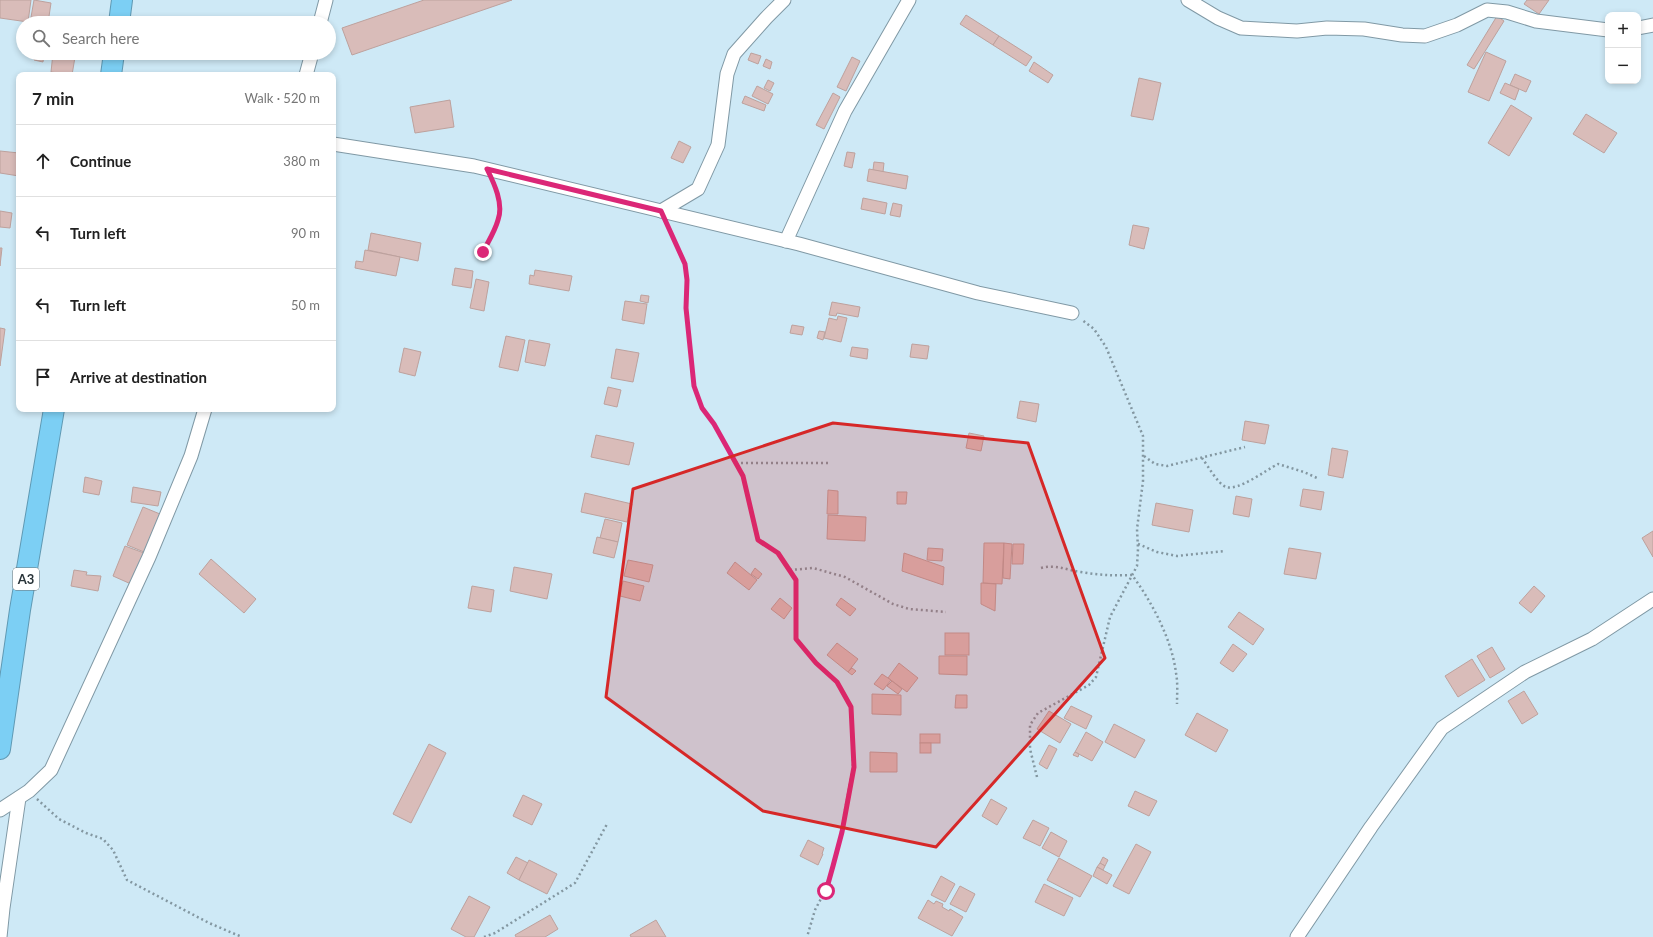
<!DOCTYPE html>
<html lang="en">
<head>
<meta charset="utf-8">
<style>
	:root { --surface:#fff; --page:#f2f2f2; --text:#222; --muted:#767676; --line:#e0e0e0 }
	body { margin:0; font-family:Lato,sans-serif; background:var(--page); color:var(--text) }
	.controls { position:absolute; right:12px; top:12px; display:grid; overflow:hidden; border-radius:8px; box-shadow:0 2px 6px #0003 }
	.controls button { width:36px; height:36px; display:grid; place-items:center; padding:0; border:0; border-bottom:1px solid var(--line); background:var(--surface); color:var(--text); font:20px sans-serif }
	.stop { position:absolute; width:12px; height:12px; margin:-9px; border:3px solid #db2777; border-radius:50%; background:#fff }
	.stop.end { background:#db2777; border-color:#fff; box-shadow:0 1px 4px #0008 }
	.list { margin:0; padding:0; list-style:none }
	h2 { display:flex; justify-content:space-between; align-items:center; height:52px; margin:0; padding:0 16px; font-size:17px }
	h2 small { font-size:13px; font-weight:400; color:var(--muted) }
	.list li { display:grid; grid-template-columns:26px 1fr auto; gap:12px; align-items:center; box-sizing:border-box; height:72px; padding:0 16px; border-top:1px solid var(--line) }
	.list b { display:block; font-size:15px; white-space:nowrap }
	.list em { font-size:13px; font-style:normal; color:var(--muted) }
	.icon { flex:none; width:22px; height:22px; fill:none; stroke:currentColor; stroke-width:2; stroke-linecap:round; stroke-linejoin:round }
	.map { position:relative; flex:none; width:1653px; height:937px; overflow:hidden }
	.search { position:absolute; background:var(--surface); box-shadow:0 2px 6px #0003; left:16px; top:16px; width:320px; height:44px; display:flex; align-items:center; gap:10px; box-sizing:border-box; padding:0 14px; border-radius:22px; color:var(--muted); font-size:15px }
	.panel { position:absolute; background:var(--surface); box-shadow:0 2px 6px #0003; left:16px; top:72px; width:320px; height:340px; border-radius:8px }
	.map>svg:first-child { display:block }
</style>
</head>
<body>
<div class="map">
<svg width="1653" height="937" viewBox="0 0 1653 937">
	<rect width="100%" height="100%" fill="#cee9f6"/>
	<g fill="#d9bcb9" stroke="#bda19d">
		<path d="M0,0H31L28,22L0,18Z"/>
		<path d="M34,0L51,3L48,23H30Z"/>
		<path d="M424,0H512L352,55L342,28Z"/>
		<path d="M1527,0H1549L1539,14L1524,4Z"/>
		<path d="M966,15L999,36L993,45L960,24Z"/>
		<path d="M1497,16L1504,21L1474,69L1467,65Z"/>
		<path d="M999,36L1032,57L1026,66L993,45Z"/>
		<path d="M1486,52L1506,61L1489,101L1468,92Z"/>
		<path d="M35,53H44L43,62L34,60Z"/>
		<path d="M53,53L75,57L72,75L51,72Z"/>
		<path d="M751,53L761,56L758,64L748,60Z"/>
		<path d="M852,57L860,61L846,91L837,87Z"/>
		<path d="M766,59L772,62L770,69L763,66Z"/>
		<path d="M1034,62L1053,75L1048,83L1029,71Z"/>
		<path d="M1515,74L1531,81L1526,92L1510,85Z"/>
		<path d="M1139,78L1161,83L1153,120L1131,116Z"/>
		<path d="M768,80L774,83L770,91L764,88Z"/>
		<path d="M1505,83L1519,89L1515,100L1500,93Z"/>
		<path d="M757,86L773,94L768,104L752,96Z"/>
		<path d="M833,93L840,97L824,129L816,125Z"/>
		<path d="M745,96L766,105L764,111L742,103Z"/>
		<path d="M450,100L454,127L415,133L410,107Z"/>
		<path d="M1511,105L1532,118L1509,156L1488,143Z"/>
		<path d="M1586,114L1617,133L1604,153L1573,134Z"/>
		<path d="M679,141L691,147L683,163L671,158Z"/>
		<path d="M0,151L19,153V176L0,173Z"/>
		<path d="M847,152L855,153L852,168L844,166Z"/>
		<path d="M874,162L884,163L883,172L873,170Z"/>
		<path d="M869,169L908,176L906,189L867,181Z"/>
		<path d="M863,198L887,203L885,214L861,209Z"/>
		<path d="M893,203L902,205L900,217L890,215Z"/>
		<path d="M0,211L12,213L10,228L0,227Z"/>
		<path d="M1133,225L1149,228L1144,249L1129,245Z"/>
		<path d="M371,233L421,243L418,261L368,250Z"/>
		<path d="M0,248H2L0,266Z"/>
		<path d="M365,250L400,257L396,276L355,268L356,261L363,262Z"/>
		<path d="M455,268L473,271L471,288L452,285Z"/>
		<path d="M535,270L572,276L569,291L529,284L530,275L534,276Z"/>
		<path d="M476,279L489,282L484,311L470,308Z"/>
		<path d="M641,295L649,296L648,303L640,301Z"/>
		<path d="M625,301L647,304L644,324L622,320Z"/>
		<path d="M832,302L860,307L858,317L837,313L836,316L829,315Z"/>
		<path d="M838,316L847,318L841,342L824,338L829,318L837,320Z"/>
		<path d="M792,325L804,327L802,335L790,333Z"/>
		<path d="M0,328L5,329L0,366Z"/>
		<path d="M819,331L825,332L823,340L817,338Z"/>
		<path d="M506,336L525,340L518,371L499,367Z"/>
		<path d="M529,340L550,344L545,366L525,362Z"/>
		<path d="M912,344L929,346L927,359L910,357Z"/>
		<path d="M852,347L868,349L867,359L850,356Z"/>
		<path d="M404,348L421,352L415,376L399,372Z"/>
		<path d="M616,349L639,353L633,382L611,378Z"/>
		<path d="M608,387L621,390L617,407L604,404Z"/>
		<path d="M1020,401L1039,404L1036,422L1017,418Z"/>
		<path d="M1245,421L1269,425L1265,444L1242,440Z"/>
		<path d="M969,433L984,436L981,451L966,448Z"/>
		<path d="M596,435L634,443L629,465L591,457Z"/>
		<path d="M1332,448L1348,451L1343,478L1328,475Z"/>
		<path d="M85,477L102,481L99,495L83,492Z"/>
		<path d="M133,487L161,492L158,506L131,502Z"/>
		<path d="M1303,489L1324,492L1321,510L1300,506Z"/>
		<path d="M828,490L838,491V514H827Z"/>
		<path d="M897,492H907L906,504H897Z"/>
		<path d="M585,493L632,504L627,522L581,512Z"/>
		<path d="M1236,496L1252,499L1249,517L1233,514Z"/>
		<path d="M1156,503L1193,510L1189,532L1152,525Z"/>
		<path d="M143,507L160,514L144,552L127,545Z"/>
		<path d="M828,515L866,517L865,541L827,539Z"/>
		<path d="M605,519L622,523L618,542L600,538Z"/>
		<path d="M1653,531V557L1642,538Z"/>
		<path d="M597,537L618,542L614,558L593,553Z"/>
		<path d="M984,543H1004L1002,584L983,583Z"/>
		<path d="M1004,543L1012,544L1010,579L1003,578Z"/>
		<path d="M1013,544H1024L1023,564H1012Z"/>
		<path d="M125,546L144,553L131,584L113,576Z"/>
		<path d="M928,548L943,549L942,561L927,560Z"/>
		<path d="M1289,548L1321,553L1316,579L1284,574Z"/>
		<path d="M904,553L944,567L943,585L902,571Z"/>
		<path d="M211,559L256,599L244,613L199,574Z"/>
		<path d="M628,560L653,565L649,582L624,576Z"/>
		<path d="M735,562L757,580L749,590L727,573Z"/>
		<path d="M514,567L552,574L547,599L510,591Z"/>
		<path d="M755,568L762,574L758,579L751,574Z"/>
		<path d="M74,570L87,572L86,575L101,576L98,591L71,586Z"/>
		<path d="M623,581L644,586L640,601L620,596Z"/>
		<path d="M981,583L996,584L995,611L981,604Z"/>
		<path d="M472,586L494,590L491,612L468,608Z"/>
		<path d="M1534,586L1545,596L1531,613L1519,603Z"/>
		<path d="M780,598L792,608L784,619L771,609Z"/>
		<path d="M841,598L856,609L850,616L836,605Z"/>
		<path d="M1239,612L1264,629L1253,645L1228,627Z"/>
		<rect x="945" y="633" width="24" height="22"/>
		<path d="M837,643L858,659L848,672L827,655Z"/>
		<path d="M1233,644L1247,654L1233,672L1220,663Z"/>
		<path d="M1492,647L1505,669L1490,678L1477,656Z"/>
		<path d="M939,656H967V675L939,674Z"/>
		<path d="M1472,659L1485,680L1458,697L1445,676Z"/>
		<path d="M899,663L918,678L907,692L888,678Z"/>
		<path d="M852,668L856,671L852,675L848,672Z"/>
		<path d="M882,674L891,680L883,690L874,684Z"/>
		<path d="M892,681L902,689L898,694L887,686Z"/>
		<path d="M1524,691L1538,714L1522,724L1508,701Z"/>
		<path d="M872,694L901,695V715L872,714Z"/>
		<path d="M956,695H967V708H955Z"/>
		<path d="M1071,706L1092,716L1086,729L1064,718Z"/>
		<path d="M1049,711L1071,724L1060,743L1037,729Z"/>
		<path d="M1197,713L1228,730L1216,752L1185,735Z"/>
		<path d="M1114,724L1145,740L1135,758L1105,742Z"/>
		<path d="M1086,732L1103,742L1092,761L1075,752Z"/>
		<rect x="920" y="734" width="20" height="9"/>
		<rect x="920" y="743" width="11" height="10"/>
		<path d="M429,744L446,753L411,823L393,814Z"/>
		<path d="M1049,745L1057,749L1047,769L1039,764Z"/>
		<path d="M870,752L897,753V772H870Z"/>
		<path d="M1075,752L1079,754L1078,757L1073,755Z"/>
		<path d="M1135,791L1157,801L1149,816L1128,806Z"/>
		<path d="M523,795L542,804L532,825L513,816Z"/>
		<path d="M991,799L1007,808L997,825L982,816Z"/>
		<path d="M1033,820L1049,828L1040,846L1023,838Z"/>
		<path d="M1051,832L1067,841L1059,857L1042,848Z"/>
		<path d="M808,840L824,848L822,854H823L818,865L800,856Z"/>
		<path d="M1136,844L1151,852L1129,894L1113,886Z"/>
		<path d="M516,857L528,863L519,880L507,873Z"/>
		<path d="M1103,857L1108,860L1105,866L1100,863Z"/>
		<path d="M1059,858L1092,876L1080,897L1047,880Z"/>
		<path d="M529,860L557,874L547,894L519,880Z"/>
		<path d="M1100,863L1105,866L1103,870L1097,867Z"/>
		<path d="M1097,867L1112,875L1107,884L1093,876Z"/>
		<path d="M941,876L955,884L945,902L931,895Z"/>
		<path d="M1044,884L1073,898L1064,916L1035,902Z"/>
		<path d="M960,886L975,894L966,912L950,904Z"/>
		<path d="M469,896L490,907L474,937H466L451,929Z"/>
		<path d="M928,900L934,904L936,901L943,904L942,907L949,911L950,909L963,917L952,936L918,918Z"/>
		<path d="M550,915L558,929L545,937H516L515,935Z"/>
		<path d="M656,920L666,937H631L630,935Z"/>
	</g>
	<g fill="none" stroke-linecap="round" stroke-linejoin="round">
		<g stroke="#8099a5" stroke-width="15">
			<g id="minor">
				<path d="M1188,0L1218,18L1241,28L1297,31L1327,28L1364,29L1402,35L1425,36L1457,25L1487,10L1507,12L1536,21L1608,30"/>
				<path d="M320,23L326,0"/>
				<path d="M1638,28L1653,25"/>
				<path d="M306,75L312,53"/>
				<path d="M333,144L474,166L799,244L978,293L1072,313"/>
				<path d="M661,211L698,189L718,145L727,74L734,54L766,18L784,0"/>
				<path d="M786,241L845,111L909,0"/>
				<path d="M0,810L29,791L51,770L149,557L191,456L205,409"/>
				<path d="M0,937L3,908L19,798"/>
				<path d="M1297,937L1371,827L1442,728L1525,672L1592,639L1653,599"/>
			</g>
		</g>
		<g stroke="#5f99b3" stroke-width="22">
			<g id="highway">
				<path d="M119,23L122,0"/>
				<path d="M111,75L114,53"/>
				<path d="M0,749L20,610L54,409"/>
			</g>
		</g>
		<g stroke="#8397a1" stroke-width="2.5" stroke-dasharray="2 3" stroke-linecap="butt">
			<path d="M667,224L685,264L687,280L686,308L694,386L702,408L714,424L743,476L758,539L778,553L796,580V639L816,663L837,683L851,707L853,767L841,832L833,866L825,891L815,910L807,937"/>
			<path d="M483,252C496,226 506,212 494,183"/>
			<path d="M1144,456L1155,464L1167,466L1245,447"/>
			<path d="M1202,458C1208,466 1218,484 1226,487C1239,491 1266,470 1278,464L1304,472L1317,478"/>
			<path d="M736,463H829"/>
			<path d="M1138,544L1157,552L1177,556L1225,551"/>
			<path d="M1041,568C1056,564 1066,570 1081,572C1098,575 1114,576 1132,575C1152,602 1172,640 1176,673C1178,683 1177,694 1177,704"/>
			<path d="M790,570L813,568L845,577L893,604L909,609L946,612"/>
			<path d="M1037,777L1030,749V725L1038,713L1089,685L1096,677L1110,617L1137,566L1138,549L1137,529L1143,481V436L1106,347L1094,329L1082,320"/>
			<path d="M37,799L59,819L86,833L103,839L113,850L127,880L209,923L242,937"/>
			<path d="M484,937L495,933L575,883L607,824"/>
		</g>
		<use href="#minor" stroke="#fff" stroke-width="13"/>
		<use href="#highway" stroke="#7ccff4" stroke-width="20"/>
	</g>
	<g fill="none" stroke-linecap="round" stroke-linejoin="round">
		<path stroke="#db2777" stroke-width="5" d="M483,252C488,242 495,231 498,220C504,204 494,183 487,169L661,211L685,264L687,280L686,308L694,386L702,408L714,424L743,476L758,540L778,553L796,580V639L816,663L837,682L851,707L854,767L842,832L833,866L826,891"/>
	</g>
	<path fill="#d62828" fill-opacity="0.2" stroke="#d62828" stroke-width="3" stroke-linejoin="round" d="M833,423L1028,443L1105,658L936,847L763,811L606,697L633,489Z"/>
	<g text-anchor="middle" stroke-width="3" stroke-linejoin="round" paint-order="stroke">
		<rect fill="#fff" stroke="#697174" stroke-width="1" x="13" y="568" width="26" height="22" rx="3"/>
		<g font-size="13" font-weight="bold" fill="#293439">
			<text x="26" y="584">A3</text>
		</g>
	</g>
</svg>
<div class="controls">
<button>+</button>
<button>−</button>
</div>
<div class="stop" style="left:826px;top:891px"></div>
<div class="stop end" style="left:483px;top:252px"></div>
<div class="search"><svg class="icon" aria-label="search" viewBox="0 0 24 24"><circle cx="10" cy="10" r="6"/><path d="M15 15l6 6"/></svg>Search here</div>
<section class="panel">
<h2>7 min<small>Walk · 520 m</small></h2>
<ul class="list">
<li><svg class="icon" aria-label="ahead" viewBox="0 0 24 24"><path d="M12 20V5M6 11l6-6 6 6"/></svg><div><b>Continue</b></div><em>380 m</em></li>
<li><svg class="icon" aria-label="left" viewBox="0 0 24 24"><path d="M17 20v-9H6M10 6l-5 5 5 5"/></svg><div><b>Turn left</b></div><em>90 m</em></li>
<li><svg class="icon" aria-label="left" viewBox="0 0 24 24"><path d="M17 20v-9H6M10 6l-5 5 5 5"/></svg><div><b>Turn left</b></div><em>50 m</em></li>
<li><svg class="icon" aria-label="arrive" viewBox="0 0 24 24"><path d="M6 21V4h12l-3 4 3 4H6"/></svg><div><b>Arrive at destination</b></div></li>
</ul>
</section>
</div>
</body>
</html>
